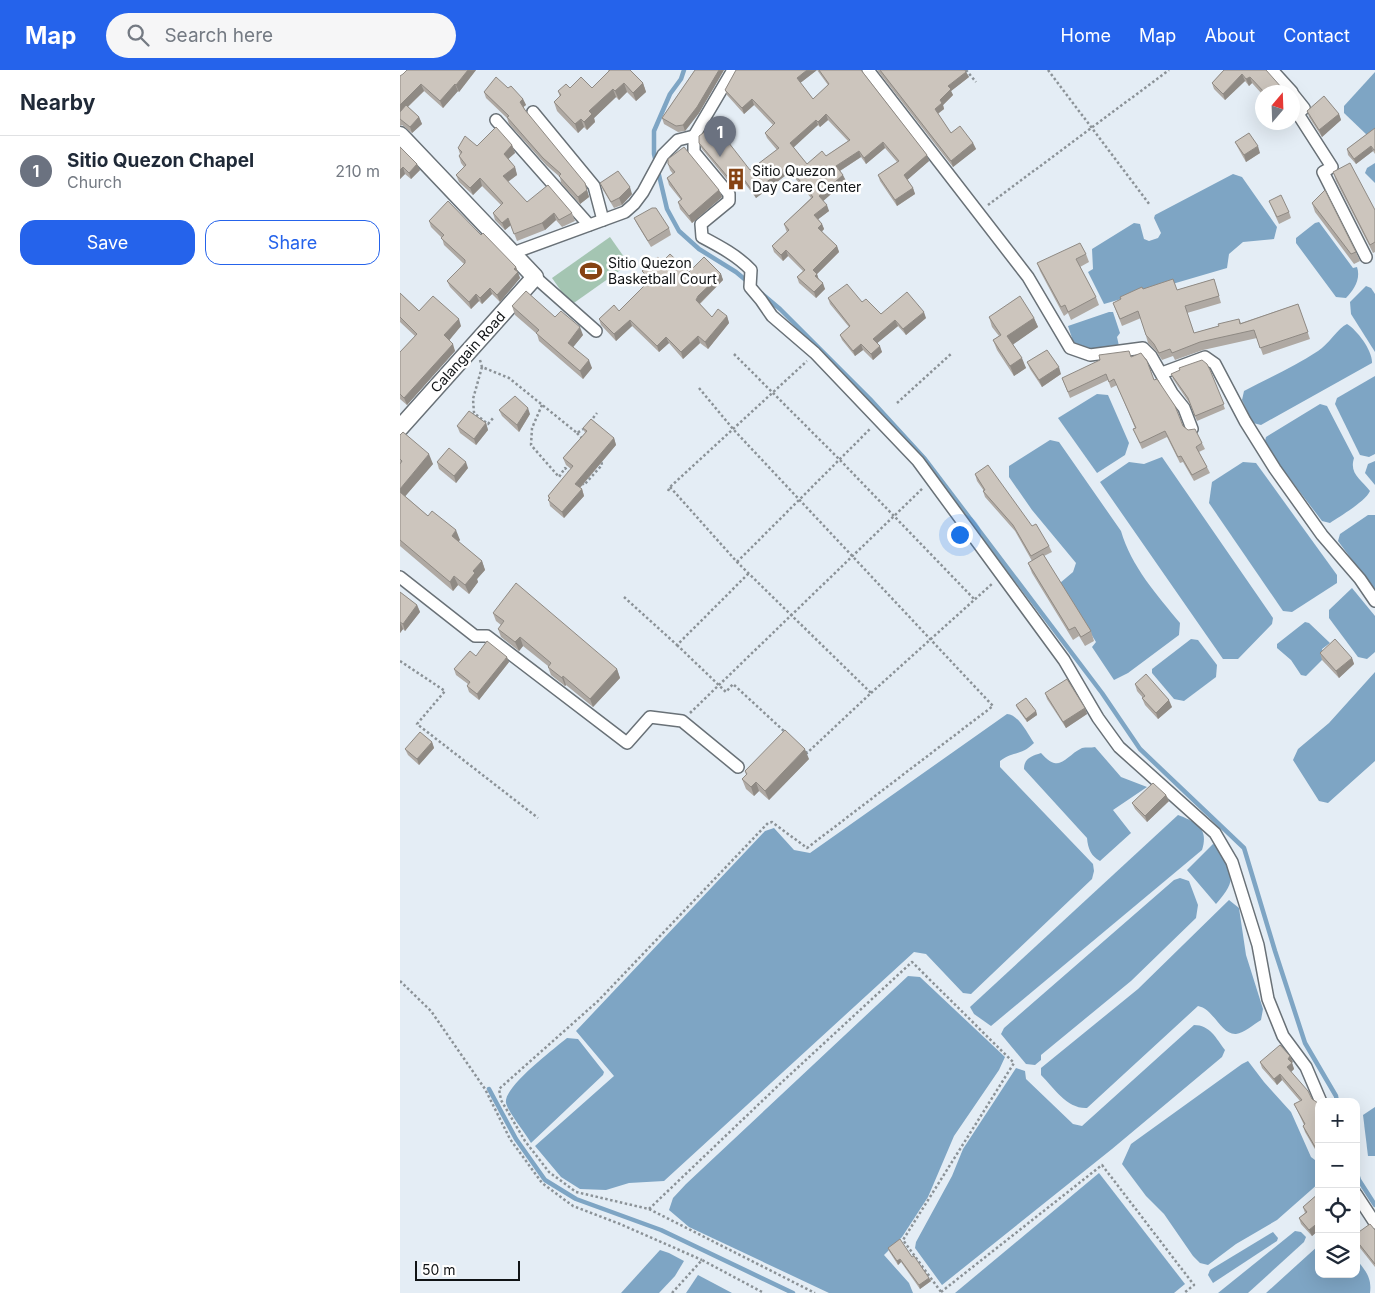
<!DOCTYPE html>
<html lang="en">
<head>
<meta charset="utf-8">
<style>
	:root { --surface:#fff; --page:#f6f6f7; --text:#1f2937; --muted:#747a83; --line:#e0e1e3; --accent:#2563eb }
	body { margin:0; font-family:Inter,sans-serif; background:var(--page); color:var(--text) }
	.controls { position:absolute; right:15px; bottom:15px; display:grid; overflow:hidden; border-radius:10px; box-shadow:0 5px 20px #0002 }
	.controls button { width:45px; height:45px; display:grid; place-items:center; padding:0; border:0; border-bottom:1px solid var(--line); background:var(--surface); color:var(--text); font:25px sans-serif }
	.compass { position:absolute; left:855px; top:15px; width:45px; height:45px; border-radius:50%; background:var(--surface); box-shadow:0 5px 20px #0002; rotate:19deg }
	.scale { position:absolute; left:15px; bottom:12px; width:105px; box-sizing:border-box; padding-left:5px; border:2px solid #101315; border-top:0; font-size:14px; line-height:18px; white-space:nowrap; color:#101315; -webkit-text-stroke:4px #fff; paint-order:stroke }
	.you { position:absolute; left:559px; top:464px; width:18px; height:18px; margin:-12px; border:4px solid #fff; border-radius:50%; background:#1a73e8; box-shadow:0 0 0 8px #1a73e833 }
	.badge { display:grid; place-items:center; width:32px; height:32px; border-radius:50%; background:var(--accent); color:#fff; font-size:16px; font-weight:700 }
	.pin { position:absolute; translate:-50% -41px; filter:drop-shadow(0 1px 2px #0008) }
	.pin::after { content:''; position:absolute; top:26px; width:18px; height:15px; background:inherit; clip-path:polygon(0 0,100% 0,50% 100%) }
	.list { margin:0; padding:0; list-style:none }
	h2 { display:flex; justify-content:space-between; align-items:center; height:65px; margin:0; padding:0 20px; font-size:21px }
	h2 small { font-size:16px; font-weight:400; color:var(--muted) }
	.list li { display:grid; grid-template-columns:32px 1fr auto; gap:15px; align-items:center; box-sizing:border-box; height:70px; padding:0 20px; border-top:1px solid var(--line) }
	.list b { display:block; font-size:19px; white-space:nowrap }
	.list p { margin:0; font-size:16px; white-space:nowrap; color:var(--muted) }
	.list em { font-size:16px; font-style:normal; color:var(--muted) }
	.actions { display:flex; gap:10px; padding:15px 20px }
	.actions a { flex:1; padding:11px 0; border:1px solid var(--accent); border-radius:15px; text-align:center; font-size:18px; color:var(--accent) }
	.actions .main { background:var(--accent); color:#fff }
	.icon { flex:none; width:28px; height:28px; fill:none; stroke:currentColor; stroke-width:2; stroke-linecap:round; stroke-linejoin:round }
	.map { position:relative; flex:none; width:975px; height:1223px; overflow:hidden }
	header { display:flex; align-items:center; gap:30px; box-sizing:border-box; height:70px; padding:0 25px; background:var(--accent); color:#fff }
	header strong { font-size:24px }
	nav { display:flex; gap:28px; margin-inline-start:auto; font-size:18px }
	.search { width:350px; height:45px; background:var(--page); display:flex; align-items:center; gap:12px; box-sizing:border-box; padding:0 18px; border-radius:28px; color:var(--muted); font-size:19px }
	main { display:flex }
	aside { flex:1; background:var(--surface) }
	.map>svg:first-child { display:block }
</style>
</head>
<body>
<header>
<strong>Map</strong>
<div class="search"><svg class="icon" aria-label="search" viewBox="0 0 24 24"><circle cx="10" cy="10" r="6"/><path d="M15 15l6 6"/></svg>Search here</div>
<nav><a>Home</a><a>Map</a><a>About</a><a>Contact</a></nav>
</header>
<main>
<aside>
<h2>Nearby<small></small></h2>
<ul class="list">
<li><span class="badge" style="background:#6b7280">1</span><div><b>Sitio Quezon Chapel</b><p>Church</p></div><em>210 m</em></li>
</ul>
<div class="actions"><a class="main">Save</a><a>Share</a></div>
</aside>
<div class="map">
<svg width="975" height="1223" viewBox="0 0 975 1223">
	<rect width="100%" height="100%" fill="#e4edf5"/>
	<path fill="#a4c5b2" d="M210,167L229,194L171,235L152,208Z"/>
	<g fill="#7ea5c4">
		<path d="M975,2V62L968,66L944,43V36Z"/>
		<path d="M975,93V113L965,103L967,98Z"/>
		<path d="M833,104L842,107L877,157L874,169L843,172L829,184L827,198L704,234L688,202L693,199L692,179L734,153L740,154L744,169L749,171L758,168L761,163L754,148L755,145Z"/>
		<path d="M919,152L953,198L957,197C961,209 954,220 946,228L936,227L896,173V168L915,153Z"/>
		<path d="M966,216L971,218L975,224V282L951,244L950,232Z"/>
		<path d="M709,242H713L720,263L717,267L719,276L689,279L674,274L668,256Z"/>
		<path d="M947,254C957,260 973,281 972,293L861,355L853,353L842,330L844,321C869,308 895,296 918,281C928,275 938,258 947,254Z"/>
		<path d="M975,306V384L969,387L960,385L935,334L937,328Z"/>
		<path d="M697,324L708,325L729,373L725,385L697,403L658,348Z"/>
		<path d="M920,334L927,336L954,388C949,404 961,409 970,421C965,432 940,446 930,453L922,451L864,375L866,367Z"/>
		<path d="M650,370L659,372L721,461C731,496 757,525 780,553L779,565L728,603L714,610L692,577L696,572L660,513L673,502L676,493L632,440L609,407V396Z"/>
		<path d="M762,387L873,548L872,554L838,589H823L700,412L729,392L744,394Z"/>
		<path d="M975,391V415L965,403L968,394Z"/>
		<path d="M843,392L856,393L937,505V513L892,542L883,541L809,433L812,412Z"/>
		<path d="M968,445H975V521L938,471L940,464Z"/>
		<path d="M952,518L975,546V582L967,589L958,587L929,548V540Z"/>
		<path d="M905,552L909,553L930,573L922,579L925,587L906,606L901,605L891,590L877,578V574Z"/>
		<path d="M791,569L798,570L817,595L816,607L784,631L774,629L752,603V599Z"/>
		<path d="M975,602V691L928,733L919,731L893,690L898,679L929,653Z"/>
		<path d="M607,644C619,645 627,663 634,673C621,686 613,681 600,691V697L693,794L694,801L692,809L571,924L563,923L526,884L514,882L264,1111L229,1113L206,1120L180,1119L161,1107L135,1076L214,1006L176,961L365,761L374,758L394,780L410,783Z"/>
		<path d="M695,677L721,707L747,717L713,740L731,763L700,791C691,786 688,779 687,768L624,699C624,688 632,686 641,683C660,705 665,686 682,678C686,677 691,678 695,677Z"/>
		<path d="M778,745C796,752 809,758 802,780L591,956L574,944L570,937Z"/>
		<path d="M813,774L818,776C832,805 839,808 816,834L787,800Z"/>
		<path d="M780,808L789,811L798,835L796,848L731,911L641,985V990L635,995L626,994L601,964L604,958L774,810Z"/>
		<path d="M829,830L839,838L846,885L863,939L861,950C854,954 844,963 836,964C821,965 814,939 798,936L687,1038C667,1039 654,1018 641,1005V998L738,919Z"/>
		<path d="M508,906L520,907L605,987L599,1000L554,1066L528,1127L502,1167L484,1185L509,1213L513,1223H429L289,1157L269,1140L273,1128L286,1114Z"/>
		<path d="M794,955C810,955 816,968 825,980L822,987L712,1079L542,1215L515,1178L516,1172L552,1106L563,1079L616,998L625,1001L626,1009L673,1054L682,1056Z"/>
		<path d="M167,968L178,969L204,1002L203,1005L131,1073C126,1064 108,1042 106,1033C103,1017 154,979 167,968Z"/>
		<path d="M848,991L864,1012L891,1042L911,1087L919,1093V1113L877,1150L836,1174L808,1195L800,1193L793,1186L764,1144L746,1126L722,1094L731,1074L842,994Z"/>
		<path d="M975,1037V1086H968L963,1045Z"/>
		<path d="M699,1103L785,1214L774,1223H555Z"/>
		<path d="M895,1161L901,1162L906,1167L904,1172L848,1223H818Z"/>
		<path d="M873,1162L878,1168L877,1171L813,1213L808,1205L810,1200Z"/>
		<path d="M919,1175V1204H956V1189C966,1201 972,1208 970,1223H866Z"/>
		<path d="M260,1180L269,1183L284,1191L275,1206L259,1223H221Z"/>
		<path d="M298,1205L332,1223H286Z"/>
	</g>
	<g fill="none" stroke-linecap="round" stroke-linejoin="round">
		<g stroke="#7ea5c4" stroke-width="4.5">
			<path d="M284,0L281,9L270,24L254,61V84L267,139L279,161L299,179L336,202L348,212"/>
			<path d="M361,223L380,239L470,329L525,389L702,623L740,679L844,778L875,881L905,973L936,1026L937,1032"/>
			<path d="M89,1019L116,1069L145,1110L176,1129L261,1160L393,1223"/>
			<path d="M956,1101L959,1110L975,1135"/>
		</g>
		<g stroke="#697177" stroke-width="14">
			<g id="street">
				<path d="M333,0L294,66V82L329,124V131L301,154L302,167C319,176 338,186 351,200L350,217L361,230L372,246L415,283L518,391L664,590L698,648L719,677L815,763L832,792L858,875L868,929L883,966L906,997L921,1032"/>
				<path d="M468,0L628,207L670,278L690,285L743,278L751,286L772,323L784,338L792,359"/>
				<path d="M872,0L892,22"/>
				<path d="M0,6L6,0"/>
				<path d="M892,23L904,38L898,44L932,97L923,102L966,187"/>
				<path d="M133,42L194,116L203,150"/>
				<path d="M96,50L189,155"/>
				<path d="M113,183L225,142L234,134L243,122L263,85L278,70L294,66"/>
				<path d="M135,207L196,261"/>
				<path d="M762,303L805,287L815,294L845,351L875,399L922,465L960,509L975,531"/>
				<path d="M0,507L75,566H87L227,673L250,647L282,651L338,697"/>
				<path d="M956,1124L975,1153"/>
			</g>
		</g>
		<g stroke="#697177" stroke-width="19">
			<path id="secondary" d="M0,65L135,207L0,358"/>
		</g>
		<g stroke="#8b9297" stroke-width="2.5" stroke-dasharray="2.5 2.5" stroke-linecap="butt">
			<path d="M566,0L576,12"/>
			<path d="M648,0L750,135"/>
			<path d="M588,135L769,0"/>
			<path d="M334,284L439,389L575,530"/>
			<path d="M80,290L82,297L109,308L177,363L185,358"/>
			<path d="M82,297L73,329L74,343L88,354L94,347"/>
			<path d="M299,318L333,359L593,636L407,778L372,752L368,753L198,931L99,1019L101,1030L125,1071L149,1102L176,1122L249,1139L415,1223"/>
			<path d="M497,333L552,283"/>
			<path d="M142,335L132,358L131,375L159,407L165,398L170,403"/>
			<path d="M190,352L197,343"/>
			<path d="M177,363L183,369"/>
			<path d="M182,413L184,415L202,395L201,390"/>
			<path d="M270,417L337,492L471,623L407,683L405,681"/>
			<path d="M268,421L270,417L407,291"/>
			<path d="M337,492L471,358"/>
			<path d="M224,527L277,575L349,503"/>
			<path d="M277,575L326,622L333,614L385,662"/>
			<path d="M0,591L45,621L17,654L138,748"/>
			<path d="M471,623L593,513"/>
			<path d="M290,643L523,418"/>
			<path d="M0,911L31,941L85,1019L110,1069L142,1113L173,1136L220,1154L302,1190"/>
			<path d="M249,1139L381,1013L512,892L614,993L503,1170L541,1222L540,1223"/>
			<path d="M541,1222L702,1095L794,1215L784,1223"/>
			<path d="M272,1223L302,1190L364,1223"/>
		</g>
		<use href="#street" stroke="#fff" stroke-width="11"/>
		<use href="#secondary" stroke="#fff" stroke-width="16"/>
	</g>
	<g fill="#afa9a3" fill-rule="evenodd">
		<path d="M76,0L59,22L58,21L43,38L24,21L8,37L19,47L22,54L12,63L2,55L0,56V6Z"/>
		<path d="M208,0H230L243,13L246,22L236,31L227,22L219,30L216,27L194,48L195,52L187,60L184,57L178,63L157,41L154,32L160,27L158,21L170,18H192L209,2Z"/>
		<path d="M295,0H324L299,43L285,61L278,62L264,54L262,48Z"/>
		<path d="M336,0H461L529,91L507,110L513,118L515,124L497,136L480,111L478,105L497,92L485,78L466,94L461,87L440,101L446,111L423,131L429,141L418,149L422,154L424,159L422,162L437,176L439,182L417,204L418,208L425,219L416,228L399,213L397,207L403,201L388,186L383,191L374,182L372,176L387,162L386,160L384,154L411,128L390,102L356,128L343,111L334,118L302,79L299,73L314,63L350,100L377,80L367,68L365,63L373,55L354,35L344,44L327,25L325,20ZM417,0L428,15L413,29L400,13ZM428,50L448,71L426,86L407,94L393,77L418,55L420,57Z"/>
		<path d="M477,0H565L569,7L551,21L553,25L543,35L544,39L538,44L551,63L573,73L576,79L553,97Z"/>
		<path d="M824,0H866L883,22H862V24L852,13L849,16L845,11L825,30L814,19L812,13Z"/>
		<path d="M108,18L123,29L126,35L123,37L125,40L187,120L189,127L180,134L161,113L160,107L146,95L109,54L107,48L86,28L84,22Z"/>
		<path d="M907,41L939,44L941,50L922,67L909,47Z"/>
		<path d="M975,58V84L973,81L956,94L948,85L947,79Z"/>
		<path d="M835,72L860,83L846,92L838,78Z"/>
		<path d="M112,75L115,83L108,89L115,97L117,105L108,112L127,132L172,143L175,151L162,157L156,150L145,160L117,171L111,155L105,160L95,150L93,143L101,135L82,116L73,125L59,112L56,105L64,97L61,93L59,86L60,84L58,78Z"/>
		<path d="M0,77L20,100L11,109L5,104L0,109Z"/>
		<path d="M268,94L319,120L322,127L292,153L280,139L278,132L281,130L269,115L267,108L273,104L270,100Z"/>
		<path d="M933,102L975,140V182L973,183L936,111Z"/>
		<path d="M200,113L232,124L222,135L214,138L203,120Z"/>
		<path d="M869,131L889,142L891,148L879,154Z"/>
		<path d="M912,133L956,182L960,191L954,194L915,142Z"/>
		<path d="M234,148L269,158L271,165L251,177L237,154Z"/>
		<path d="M29,151L81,165L116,197L120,208L100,232L92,224L82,234L79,231L71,239L50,217L47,211L64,194L44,175L42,168L31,157Z"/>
		<path d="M686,184L689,192L680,197L696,227L699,235L671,250L668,243L664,246L640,201L637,193Z"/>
		<path d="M262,192L289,202L321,204L323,210L300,234L312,247L327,246L329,253L308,279L300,273L283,289L269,273L259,282L232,256L216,271L201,255L199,249L219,241L245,215L243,211L246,208L242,201Z"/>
		<path d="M814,209L821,233L787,243L794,263L819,256L839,249L841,253L898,234L910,269L863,285L857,268L803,280L775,290L773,286L762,290L756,281L748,273L741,248L722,256L713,233L743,219L777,220Z"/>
		<path d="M0,223L19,241L61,256L49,270L55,281L7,335L0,329V282L15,266L0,252Z"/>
		<path d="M428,228L462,232L481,244L526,248L506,265L498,256L477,273L482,282L473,290L463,280L455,286L442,270L440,265L449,257L430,234Z"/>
		<path d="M112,236L155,247L183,265L173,277L192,298L183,309L139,271L137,264L115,245Z"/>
		<path d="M589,247L634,248L638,257L613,274L626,298L614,306L597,280L593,270L599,266L592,257Z"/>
		<path d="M731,287L754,310L783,356L802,373L805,379L799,382L807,397L810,403L794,411L783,392L780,393L767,367L742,379L733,359L735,358L717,315L711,318L708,310L670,328L662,308Z"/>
		<path d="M627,292L661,304L642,317L630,299Z"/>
		<path d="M810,300L825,339L797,351L790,334L773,309L771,304Z"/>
		<path d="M99,340L130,344L119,362L102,346Z"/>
		<path d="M86,353L88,360L76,375L60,363L57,356Z"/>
		<path d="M183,358L214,368L216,375L180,418L182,419L184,426L164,448L150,436L148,426L171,399L166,395L163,388L185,363Z"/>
		<path d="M0,365L33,394L5,426L28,446L60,470L58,472L82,491L85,500L77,509L78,512L69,524L58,515L53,521L0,476Z"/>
		<path d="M37,392L68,398L56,413L39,399Z"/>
		<path d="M575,404L632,456L649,476L652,482L644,486L691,561L694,571L685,576L679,566L673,570L632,503L628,493L632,491L615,461L585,427L583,421H584L577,411Z"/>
		<path d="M0,522L17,535L20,542L5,561L3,559L0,563Z"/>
		<path d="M93,543L217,599L220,608L193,637L166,615L165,616L151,605L148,597V596L123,576L119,581L101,567L98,559L101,555L96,551Z"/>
		<path d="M920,583L952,588L954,594L939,608L922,590Z"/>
		<path d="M76,586L109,592L79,630L69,622L67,616L68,614L56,605L54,599Z"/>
		<path d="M735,614L772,637L758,649L745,635L742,628H743L737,621Z"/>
		<path d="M645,623L685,638L687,644L666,658L647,629Z"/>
		<path d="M616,635L636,641L637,645L627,652L617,638Z"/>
		<path d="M32,672L34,678L19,695L8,685L5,679Z"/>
		<path d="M409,689L369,730L359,721L354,726L346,719L342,709L346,705L345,701Z"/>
		<path d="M766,725L769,731L747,752L735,739L732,733Z"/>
		<path d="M890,986L894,999L891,1002L912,1029L919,1035V1086L905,1062L903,1056L904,1055L897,1040L894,1034L900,1031L882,1010L877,1015L862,998L860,992Z"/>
		<path d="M919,1123V1160L912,1166L901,1154L899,1148L905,1143L903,1137Z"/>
		<path d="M975,1160V1197L956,1173V1164Z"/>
		<path d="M488,1178L512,1187L529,1208L531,1211L520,1219L501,1192L498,1195L489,1181Z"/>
	</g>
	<g fill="#8f8a84">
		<path d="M68,0H76L59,22L56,15Z"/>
		<path d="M319,0H324L299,43L285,61L283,55Z"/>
		<path d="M407,0H417L399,14L397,8Z"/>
		<path d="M566,2L569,7L551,21L553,25L543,35L544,39L537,44L535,39L548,16Z"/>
		<path d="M842,4L845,11L825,30L823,24Z"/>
		<path d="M850,7L852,13L849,16L846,9Z"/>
		<path d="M224,13L227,22L219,30L215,21Z"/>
		<path d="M243,13L246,22L236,31L233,23Z"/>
		<path d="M21,14L24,21L0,44V35Z"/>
		<path d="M55,14L58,21L43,38L40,31Z"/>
		<path d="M882,18L883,22H876Z"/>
		<path d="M213,19L216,27L194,48L195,52L187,60L184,52L189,41Z"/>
		<path d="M123,29L126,35L122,38L120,32Z"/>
		<path d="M352,29L354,35L344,44L342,38Z"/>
		<path d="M426,44L428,50L420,57L418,52Z"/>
		<path d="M939,44L941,50L922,67L919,60Z"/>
		<path d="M19,47L22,54L12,63L10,57Z"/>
		<path d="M181,49L184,57L178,63L175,54Z"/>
		<path d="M416,50L418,55L392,79L390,73Z"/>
		<path d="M483,72L485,78L466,94L464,88Z"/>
		<path d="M573,73L576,79L553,97L551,91Z"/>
		<path d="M112,75L115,83L106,91L104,84Z"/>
		<path d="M858,76L860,83L846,92L844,85Z"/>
		<path d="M971,76L973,81L956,94L954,89Z"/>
		<path d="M459,81L461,87L438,102L436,96Z"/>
		<path d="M527,85L529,91L506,111L504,105Z"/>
		<path d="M17,94L20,100L11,109L9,103Z"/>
		<path d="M388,96L390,102L356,128L353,122Z"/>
		<path d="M3,97L5,104L0,109V100Z"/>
		<path d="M115,97L117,105L106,113L103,106Z"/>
		<path d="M341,105L343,111L334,118L332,112Z"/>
		<path d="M443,105L446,111L422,132L419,126Z"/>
		<path d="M80,108L82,116L73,125L70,118Z"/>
		<path d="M185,113L189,127L180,134L178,127Z"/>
		<path d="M230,117L232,124L222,135L219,128Z"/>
		<path d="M513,118L515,124L497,136L495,130Z"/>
		<path d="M319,120L322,127L292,153L289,146Z"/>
		<path d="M427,135L429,141L416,151L414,145Z"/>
		<path d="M154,143L156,150L145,160L142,153Z"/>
		<path d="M108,148L111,155L105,160L102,153Z"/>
		<path d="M422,154L424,159L420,163L418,158Z"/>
		<path d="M437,176L439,182L416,205L417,204L419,210L417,211L413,200Z"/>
		<path d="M386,180L388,186L383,191L381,185Z"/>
		<path d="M116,197L120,208L100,232L97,225Z"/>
		<path d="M321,204L323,210L300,233L299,237L296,230L298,226Z"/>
		<path d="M423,213L425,219L416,228L414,222Z"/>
		<path d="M90,218L92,224L82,234L80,228Z"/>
		<path d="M76,224L79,231L71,239L69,232Z"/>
		<path d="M524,242L526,248L506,265L503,259Z"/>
		<path d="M327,246L329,253L308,279L305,272Z"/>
		<path d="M634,248L638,257L611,276L607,266Z"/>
		<path d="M59,249L61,256L47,273L44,265Z"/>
		<path d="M230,250L232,256L216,271L214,264Z"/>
		<path d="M495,250L498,256L475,275L473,269Z"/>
		<path d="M180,257L183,265L170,281L168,273Z"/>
		<path d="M298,266L300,273L283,289L281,282Z"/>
		<path d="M266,267L269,273L259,282L257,276Z"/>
		<path d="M53,274L55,281L7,335L4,328Z"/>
		<path d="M461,274L463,280L455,286L453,281Z"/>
		<path d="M480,276L482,282L473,290L471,284Z"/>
		<path d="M622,288L626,298L614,306L610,296Z"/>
		<path d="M189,290L192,298L183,309L180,301Z"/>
		<path d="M659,297L661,304L642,317L639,310Z"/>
		<path d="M128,338L130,344L119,362L117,355Z"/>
		<path d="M86,353L88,360L76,375L74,369Z"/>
		<path d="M214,368L216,375L178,420L175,414Z"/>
		<path d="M29,384L33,394L2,430L0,425V419Z"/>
		<path d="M66,392L68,398L56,413L54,406Z"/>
		<path d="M182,419L184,426L164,448L162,442Z"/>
		<path d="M56,460L60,470L55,475L52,466Z"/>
		<path d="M82,491L85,500L77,509L78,512L69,524L65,515L73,501Z"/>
		<path d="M54,506L58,515L53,521L50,512Z"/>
		<path d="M17,535L20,542L5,561L3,554Z"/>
		<path d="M0,552L3,559L0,563Z"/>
		<path d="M120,567L123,576L119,581L115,572Z"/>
		<path d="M107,587L109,592L79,630L77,624Z"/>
		<path d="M952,588L954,594L939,608L936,601Z"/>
		<path d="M217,599L220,608L193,637L190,629Z"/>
		<path d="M163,606L166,615L165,616L162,608Z"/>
		<path d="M769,630L772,637L758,649L756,643Z"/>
		<path d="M685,638L687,644L666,658L663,652Z"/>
		<path d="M636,641L637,645L627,652L626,649Z"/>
		<path d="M32,672L34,678L19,695L17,689Z"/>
		<path d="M405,679L409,689L369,730L365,721Z"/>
		<path d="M356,712L359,721L354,726L351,717Z"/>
		<path d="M766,725L769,731L747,752L745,746Z"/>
		<path d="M890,986L893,992L890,995L888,989Z"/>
		<path d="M892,993L894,999L890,1003L887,997Z"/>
		<path d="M880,1004L882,1010L877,1015L874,1009Z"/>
		<path d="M919,1152V1160L912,1166L909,1160Z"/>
		<path d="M500,1189L501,1192L498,1195L497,1191Z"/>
		<path d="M529,1208L531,1211L520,1219L519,1215Z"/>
	</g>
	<g fill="#ccc5bd" stroke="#8f8a84" fill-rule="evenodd">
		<path d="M7,0H68L56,15L55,14L40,31L21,14L0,35V6L3,4Z"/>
		<path d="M210,0H230L243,13L233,23L224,13L215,21L213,19L189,41L192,44L184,52L181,49L175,54L154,32L161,25L158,21L166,14L170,18L181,7L192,18Z"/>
		<path d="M295,0H319L297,37L283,55L276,56L262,48Z"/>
		<path d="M336,0H407L397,8L413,29L429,14L419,0H461L527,85L504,105L513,118L495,130L478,105L499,91L483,72L464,88L459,81L436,96L443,105L419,126L427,135L414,145L422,154L418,158L437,176L413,200L417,204L415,206L423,213L414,222L397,207L405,200L386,180L381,185L372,176L389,160L384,154L413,127L388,96L353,122L341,105L332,112L299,73V66L310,58L314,63L318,59L350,100L379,78L365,63L375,53L352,29L342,38L325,20ZM426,44L450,70L426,86L422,81L407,94L390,73L416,50L418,52Z"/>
		<path d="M480,0H565L566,2L548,16L551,19L540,30L542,33L535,39L551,63L560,56L573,73L551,91Z"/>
		<path d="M824,0H866L882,18L876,22H864L850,7L846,9L842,4L823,24L812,13Z"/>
		<path d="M96,7L108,18L111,16L123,29L120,32L125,40L185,113L187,120L178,127L159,106L161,104L143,88L107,47L109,46L84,22Z"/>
		<path d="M924,26L939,44L919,60L907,41Z"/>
		<path d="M6,35L19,47L10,57L0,49V42Z"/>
		<path d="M96,57L112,75L104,84L115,97L103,106L127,132L148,115L172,143L159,150L154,143L142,153L114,164L108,148L102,153L93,143L103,133L80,108L70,118L56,105L66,95L59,86L62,82L58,78L65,66L77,76Z"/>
		<path d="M975,58V80H974L971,76L954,89L947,79Z"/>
		<path d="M849,63L858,76L844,85L835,72Z"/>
		<path d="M0,77L17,94L9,103L3,97L0,100Z"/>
		<path d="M284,77L319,120L289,146L278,132L282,129L267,108L275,102L268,94V89Z"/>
		<path d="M950,93L975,140V172L970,175L933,102Z"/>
		<path d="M218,101L230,117L219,128L211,132L200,113Z"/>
		<path d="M925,120L956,182L951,184L912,133Z"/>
		<path d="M881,125L889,142L877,147L869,131Z"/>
		<path d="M48,131L81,165L83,163L116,197L114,199L118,202L97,225L90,218L80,228L76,224L69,232L47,211L65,193V190L41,168L44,165L29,151Z"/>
		<path d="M252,138H256L269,158L248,171L234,148Z"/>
		<path d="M680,173L686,184L676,189L696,227L668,242L665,235L661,237L637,193Z"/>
		<path d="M270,184L289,202L304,187L321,204L298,226L296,230L312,247L318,239L327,246L305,272L298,266L281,282L266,267L257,276L230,250L214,264L199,249L214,235L219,241L246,214L243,211L248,207L242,201L258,187L262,192Z"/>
		<path d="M773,209L777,220L814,209L819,226L785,236L794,263L819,256L818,254L839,249L840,254L898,234L908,262L860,278L854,260L800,272L772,283L770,279L759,283L754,274L746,265L738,241L720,249L713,233L721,229L720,227L742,217L743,219Z"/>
		<path d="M447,214L462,232L466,229L481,244L507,222L524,242L503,259L495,250L473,269L480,276L471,284L461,274L453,281L440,265L450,256L428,228Z"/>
		<path d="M126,221L155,247L161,241L180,257L168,273L189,290L180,301L136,263L139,260L112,236Z"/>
		<path d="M0,223L19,241L33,226L59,249L44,265L53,274L4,328L0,324V282L17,264L0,247Z"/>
		<path d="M620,226L634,248L607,266L622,288L610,296L593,270L601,265L589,247Z"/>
		<path d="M647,280L659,297L639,310L627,292Z"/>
		<path d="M729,281L731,287L741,283L747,291L754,310L757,309L775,336L783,356L788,360L795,359L802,373L796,377L807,397L792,405L781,386L778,387L765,361L740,373L733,359L736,358L714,309L709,312L706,304L668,322L662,308L700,290L699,285Z"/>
		<path d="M802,290L807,294L810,300L824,334L795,346L788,328L771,304L780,300L779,298Z"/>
		<path d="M115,326L128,338L117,355L99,340Z"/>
		<path d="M69,341L86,353L74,369L57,356Z"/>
		<path d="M191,349L214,368L175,414L182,419L162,442L148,430L150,428L148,426L173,396L163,388L187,361L183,358Z"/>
		<path d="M3,362L29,384L0,419V394L2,391L0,389V365Z"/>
		<path d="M49,378L66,392L54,406L37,392Z"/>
		<path d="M588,395L632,456L636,454L649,476L631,486L613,455L583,421L585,420L575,404Z"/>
		<path d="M0,422L28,446L32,441L56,460L52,466L82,491L73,501L75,503L65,515L54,506L50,512L0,470Z"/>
		<path d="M643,484L691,561L681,567L675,557L669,560L628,493Z"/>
		<path d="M116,513L217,599L190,629L163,606L162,608L148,597L151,593L120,567L115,572L98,559L104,551L93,543Z"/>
		<path d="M0,522L17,535L3,554L0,552Z"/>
		<path d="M935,569L952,588L936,601L920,583Z"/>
		<path d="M87,571L107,587L77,624L67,616L70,612L54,599L70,581L76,586Z"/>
		<path d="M746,604L769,630L756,643L742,628L745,626L735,614Z"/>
		<path d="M667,609L685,638L663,652L645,623Z"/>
		<path d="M626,628L636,641L626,649L616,635Z"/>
		<path d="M385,660L405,679L365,721L356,712L351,717L342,709L347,704L345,701Z"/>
		<path d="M20,662L32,672L17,689L5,679Z"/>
		<path d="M753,713L766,725L745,746L732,733Z"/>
		<path d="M880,975L890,986L888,989L892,993L887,997L908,1021L912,1029L918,1033L919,1035V1045L917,1046L919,1048V1082H918L903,1056L905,1054L894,1034L902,1030L880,1004L874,1009L860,992Z"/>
		<path d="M919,1123V1152L909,1160L899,1148L907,1142L903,1137Z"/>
		<path d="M970,1154L975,1160V1194L956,1170V1164Z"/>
		<path d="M500,1169L512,1187L514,1186L529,1208L519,1215L500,1189L497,1191L488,1178Z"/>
	</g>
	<defs>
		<g id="building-bare" transform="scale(1.725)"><path d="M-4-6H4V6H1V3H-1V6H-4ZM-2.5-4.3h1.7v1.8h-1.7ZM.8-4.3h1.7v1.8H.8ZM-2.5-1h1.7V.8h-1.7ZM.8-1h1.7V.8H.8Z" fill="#864313" stroke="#fff" stroke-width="2.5" paint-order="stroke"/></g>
		<g id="stadium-bare" transform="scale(1.725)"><path d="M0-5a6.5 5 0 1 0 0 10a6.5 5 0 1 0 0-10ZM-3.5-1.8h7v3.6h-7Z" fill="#864313" stroke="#fff" stroke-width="2.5" paint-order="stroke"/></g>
	</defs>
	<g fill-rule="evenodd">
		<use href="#building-bare" x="336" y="109"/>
		<use href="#stadium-bare" x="191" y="201"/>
	</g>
	<g text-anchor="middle" stroke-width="5" stroke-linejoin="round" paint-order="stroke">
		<g font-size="14" fill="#101315" stroke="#fff" text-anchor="start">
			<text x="352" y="106">Sitio Quezon<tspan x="352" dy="16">Day Care Center</tspan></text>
			<text x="208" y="198">Sitio Quezon<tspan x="208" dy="16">Basketball Court</tspan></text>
		</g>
		<g font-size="14" fill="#101315" stroke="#fff">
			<text transform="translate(68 282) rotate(-48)" y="5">Calangain Road</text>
		</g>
	</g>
</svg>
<div class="controls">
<button>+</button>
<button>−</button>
<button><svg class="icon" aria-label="locate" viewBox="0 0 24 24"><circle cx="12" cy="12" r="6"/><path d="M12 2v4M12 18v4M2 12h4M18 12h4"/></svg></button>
<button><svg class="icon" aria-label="layers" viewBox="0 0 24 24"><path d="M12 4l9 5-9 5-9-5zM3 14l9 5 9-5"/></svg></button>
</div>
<svg class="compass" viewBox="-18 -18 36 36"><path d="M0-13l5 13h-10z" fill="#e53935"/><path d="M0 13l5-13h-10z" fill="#747a83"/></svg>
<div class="scale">50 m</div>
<div class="you"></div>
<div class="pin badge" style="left:320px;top:87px;background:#6b7280">1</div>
</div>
</main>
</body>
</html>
